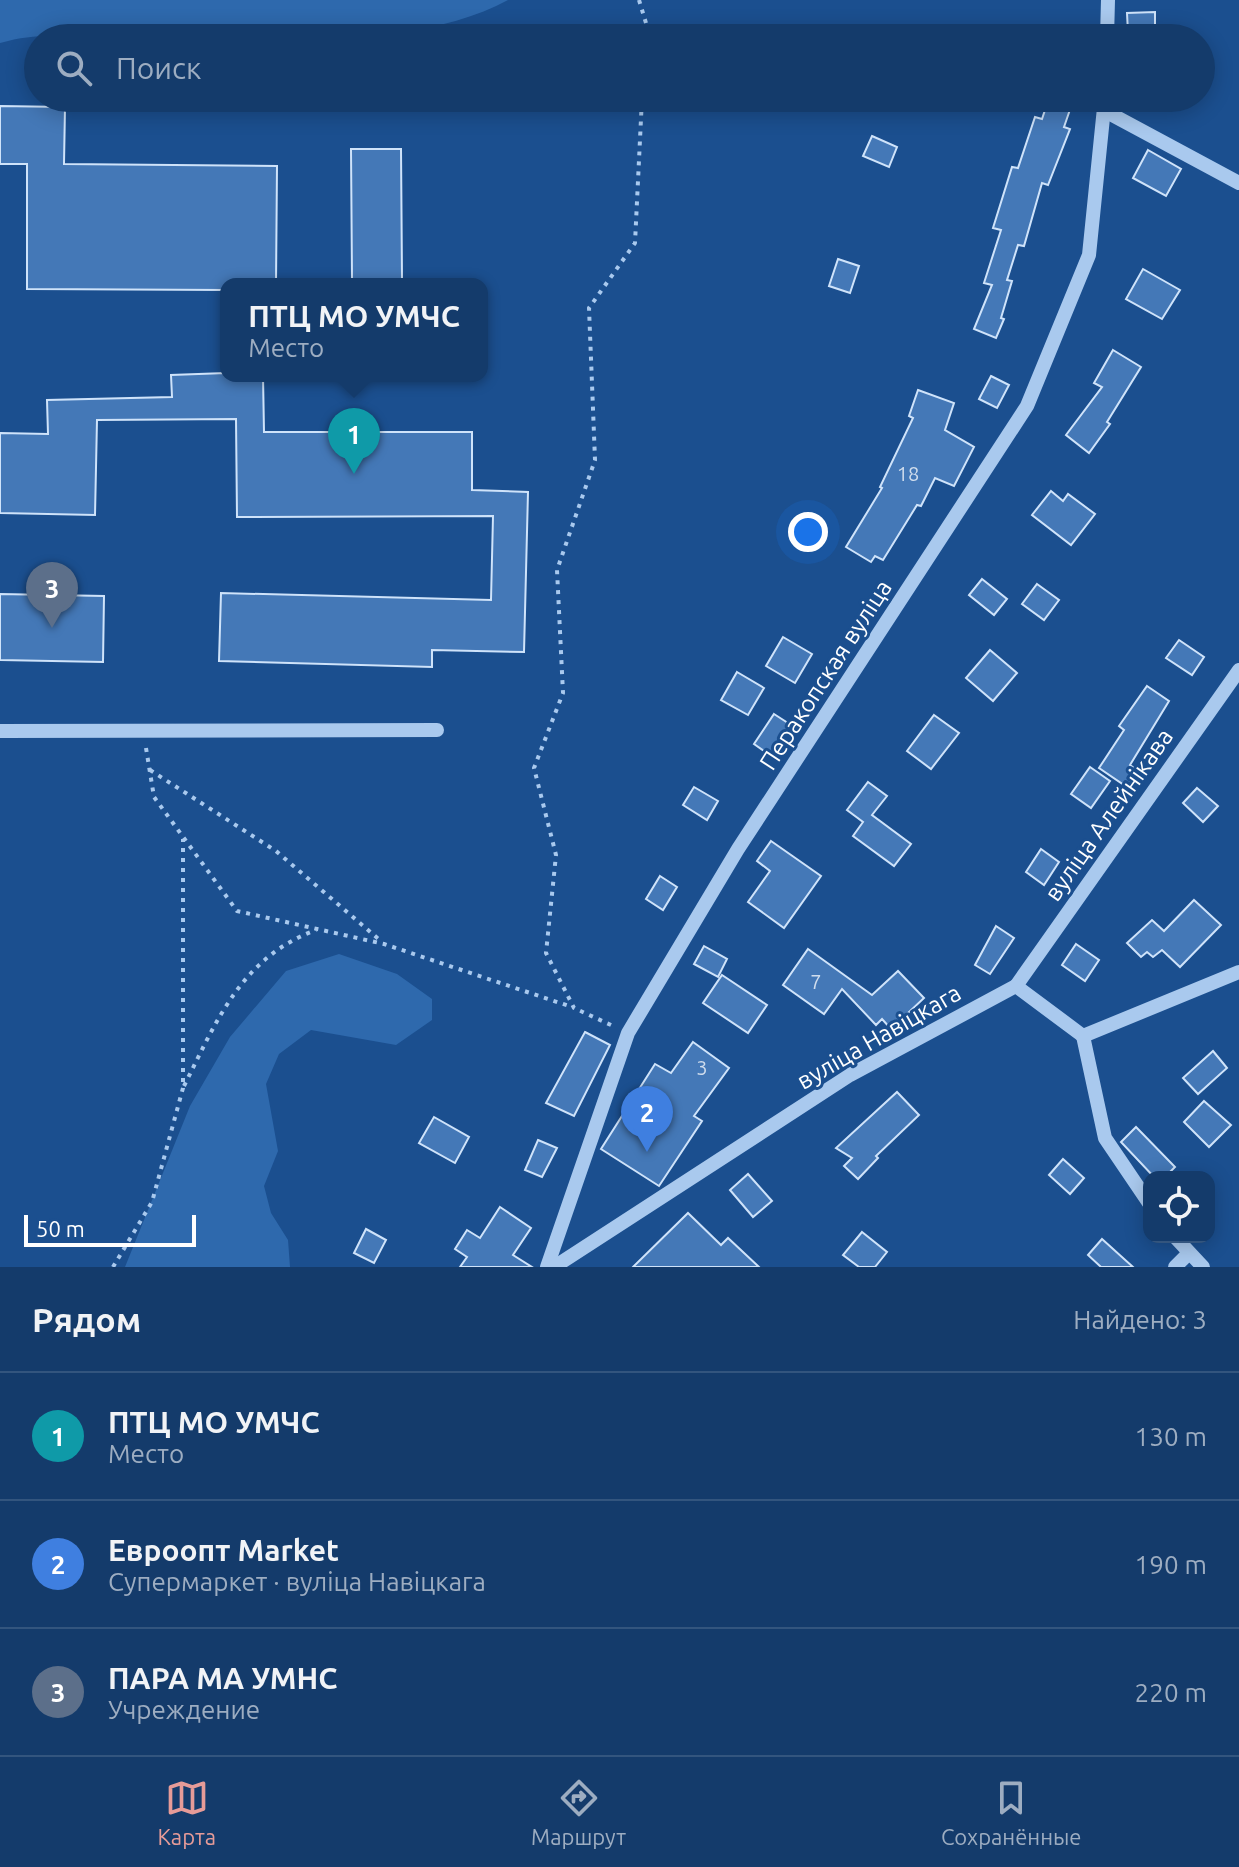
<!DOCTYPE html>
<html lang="ru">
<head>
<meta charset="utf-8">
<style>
	:root { --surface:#143b6b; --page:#214673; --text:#f1f3f6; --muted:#9dadc1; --line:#33557e; --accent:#e69b98 }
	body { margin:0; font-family:Ubuntu,sans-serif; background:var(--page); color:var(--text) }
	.controls { position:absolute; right:24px; bottom:24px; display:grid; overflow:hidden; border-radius:16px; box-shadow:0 4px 20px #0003 }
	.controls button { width:72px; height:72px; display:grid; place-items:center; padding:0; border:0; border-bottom:2px solid var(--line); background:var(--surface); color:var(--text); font:40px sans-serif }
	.scale { position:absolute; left:24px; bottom:20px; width:172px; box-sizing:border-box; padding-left:8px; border:4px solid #fff; border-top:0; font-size:22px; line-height:28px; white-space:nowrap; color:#fff; -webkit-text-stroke:6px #1b4f8f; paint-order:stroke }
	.you { position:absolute; left:808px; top:532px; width:28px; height:28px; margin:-20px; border:6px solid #fff; border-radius:50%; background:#1a73e8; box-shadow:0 0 0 12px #1a73e833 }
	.badge { display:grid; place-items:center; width:52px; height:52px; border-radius:50%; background:var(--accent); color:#fff; font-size:26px; font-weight:700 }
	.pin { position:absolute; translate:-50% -66px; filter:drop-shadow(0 2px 4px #0008) }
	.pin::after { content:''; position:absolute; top:42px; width:28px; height:24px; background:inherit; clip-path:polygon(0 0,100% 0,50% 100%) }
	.popup { position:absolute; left:220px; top:278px; width:268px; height:104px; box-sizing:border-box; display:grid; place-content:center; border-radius:16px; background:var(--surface); filter:drop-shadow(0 2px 6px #0005); font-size:26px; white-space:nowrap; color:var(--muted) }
	.popup b { font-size:30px; color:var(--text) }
	.popup::after { content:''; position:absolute; left:50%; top:100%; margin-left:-16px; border:16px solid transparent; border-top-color:var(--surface) }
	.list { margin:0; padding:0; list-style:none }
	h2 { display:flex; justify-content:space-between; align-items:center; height:104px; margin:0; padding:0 32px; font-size:34px }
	h2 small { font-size:26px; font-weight:400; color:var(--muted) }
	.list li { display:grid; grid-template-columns:52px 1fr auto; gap:24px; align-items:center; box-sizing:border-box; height:128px; padding:0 32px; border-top:2px solid var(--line) }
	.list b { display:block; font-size:30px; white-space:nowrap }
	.list p { margin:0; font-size:26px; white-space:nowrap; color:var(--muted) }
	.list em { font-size:26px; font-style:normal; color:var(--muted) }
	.icon { flex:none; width:44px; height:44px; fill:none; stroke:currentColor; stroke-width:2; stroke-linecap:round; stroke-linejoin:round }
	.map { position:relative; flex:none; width:1239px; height:1267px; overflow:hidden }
	.search { position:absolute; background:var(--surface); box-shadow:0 4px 20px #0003; left:24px; right:24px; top:24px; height:88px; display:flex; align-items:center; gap:20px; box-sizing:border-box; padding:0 28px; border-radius:44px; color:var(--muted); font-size:30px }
	.sheet { height:488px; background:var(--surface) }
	nav { display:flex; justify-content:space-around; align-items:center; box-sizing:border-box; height:112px; border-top:2px solid var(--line); background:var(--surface); font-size:22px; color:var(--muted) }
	nav a { display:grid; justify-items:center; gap:4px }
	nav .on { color:var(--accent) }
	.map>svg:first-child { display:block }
</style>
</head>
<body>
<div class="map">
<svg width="1239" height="1267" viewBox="0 0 1239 1267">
	<rect width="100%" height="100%" fill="#1b4f8f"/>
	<g fill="#2e69ad">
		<path d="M0,0H508C409,55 222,38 109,38C67,38 42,31 0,43Z"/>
		<path d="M339,954L397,974L432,999V1020L396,1045L311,1030L279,1054L266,1084L278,1151L264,1186L271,1213L288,1240L290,1267H125L190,1106L230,1037L286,971Z"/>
	</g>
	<g fill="#4478b7" stroke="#cfe3fa" stroke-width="2">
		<path d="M1155,12V32L1128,33L1127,13Z"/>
		<path d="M1049,98H1074L1064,127L1070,129L1048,185L1042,183L1024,246L1018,245L1007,280L1012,281L1001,318L1004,319L996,338L974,329L992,285L984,283L1001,230L993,228L1012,167L1018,168L1035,117L1042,119Z"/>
		<path d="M0,106L65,107L64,164L277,166L276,284H226V290L27,289V164H0Z"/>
		<path d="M872,136L897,147L889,167L863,156Z"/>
		<path d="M351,149H401L402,279H352Z"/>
		<path d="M1148,150L1181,169L1166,196L1133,178Z"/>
		<path d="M838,259L859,266L850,293L829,286Z"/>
		<path d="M1143,269L1180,290L1162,319L1126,299Z"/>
		<path d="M1113,350L1141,367L1107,422L1110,424L1089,453L1066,435L1102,387L1094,383Z"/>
		<path d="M226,373L263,376L264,432H472V490L528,492L524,652L432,650V667L219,661L221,593L491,600L493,516L237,517L236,419L97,420L95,515L0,513V433L48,434L47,400L172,397L171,375Z"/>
		<path d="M991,376L1009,385L997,408L979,399Z"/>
		<path d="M918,390L954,403L945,430L974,447L954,486L935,478L921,506L917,505L883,560L875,556L871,562L846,547L882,488L880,487L913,418L909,416Z"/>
		<path d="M1051,491L1063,501L1068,494L1095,514L1071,545L1032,515Z"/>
		<path d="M982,579L1007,599L994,615L969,595Z"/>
		<path d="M1037,584L1059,600L1044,620L1022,604Z"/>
		<path d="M0,594L104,596L103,662L0,660Z"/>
		<path d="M783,637L812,654L795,683L766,666Z"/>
		<path d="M1179,640L1204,657L1192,675L1166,658Z"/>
		<path d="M990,650L1017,673L993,701L966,678Z"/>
		<path d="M737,672L764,688L748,715L721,700Z"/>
		<path d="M1147,686L1169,701L1130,765L1138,771L1127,787L1099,768L1124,730L1119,726Z"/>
		<path d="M774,714L791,725L771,756L754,744Z"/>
		<path d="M934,715L959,733L931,769L907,751Z"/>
		<path d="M1090,767L1110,781L1091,808L1071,794Z"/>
		<path d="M868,782L887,796L872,815L911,844L894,866L853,836L863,822L847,810Z"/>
		<path d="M694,787L718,801L707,820L683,805Z"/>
		<path d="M1197,788L1218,806L1203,822L1183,803Z"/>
		<path d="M771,841L821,876L784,928L748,902L770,871L757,861Z"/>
		<path d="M1041,849L1059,862L1044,885L1026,872Z"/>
		<path d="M660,876L677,887L663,910L646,899Z"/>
		<path d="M1194,900L1221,925L1180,967L1162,950L1153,957L1147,952L1141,957L1127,943L1152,920L1164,931Z"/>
		<path d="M996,926L1014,938L990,974L975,965Z"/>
		<path d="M1076,944L1099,960L1085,981L1062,965Z"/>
		<path d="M704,946L727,959L718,977L694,964Z"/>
		<path d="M808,949L872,995L898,971L924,998L891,1029L882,1019L876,1025L842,989L824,1014L783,985Z"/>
		<path d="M722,975L767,1005L748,1033L703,1003Z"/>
		<path d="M585,1032L610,1045L574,1116L546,1103Z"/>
		<path d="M693,1042L729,1068L694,1116L702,1121L659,1186L601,1149L655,1064L671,1073Z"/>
		<path d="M1213,1051L1227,1068L1198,1094L1183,1078Z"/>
		<path d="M897,1092L919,1115L876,1156L878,1158L858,1179L844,1166L852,1158L836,1148Z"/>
		<path d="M1204,1101L1231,1125L1209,1147L1184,1122Z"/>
		<path d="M434,1117L469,1137L455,1163L419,1143Z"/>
		<path d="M1136,1127L1175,1167L1165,1177H1154L1121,1142Z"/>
		<path d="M538,1140L557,1148L542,1177L525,1170Z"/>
		<path d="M1063,1159L1084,1178L1070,1194L1049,1175Z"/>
		<path d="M748,1174L772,1201L753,1217L730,1190Z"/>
		<path d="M500,1207L531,1228L513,1255L532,1267H460L467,1257L455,1249L467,1230L480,1238Z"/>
		<path d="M688,1213L721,1245L728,1238L759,1267H633Z"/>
		<path d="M366,1229L386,1240L374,1263L354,1253Z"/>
		<path d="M862,1232L887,1252L875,1267H859L843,1255Z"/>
		<path d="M1102,1239L1133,1267H1101L1088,1255Z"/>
	</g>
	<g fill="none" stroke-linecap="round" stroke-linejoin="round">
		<g stroke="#a9c9ee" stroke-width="4" stroke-dasharray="4 6" stroke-linecap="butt">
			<path d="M639,0L646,23L645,38"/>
			<path d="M146,748L154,797L237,911L384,944L572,1007"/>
			<path d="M150,770L276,851L382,942"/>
			<path d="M611,1025L574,1008L546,953L556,855L534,768L563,693L557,570L595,460L589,308L635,243L642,98"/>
			<path d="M184,1086C217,1020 242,957 316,930"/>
			<path d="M113,1267L152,1202L183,1088V839"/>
		</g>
		<g stroke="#a9c9ee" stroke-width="14">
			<path d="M1107,38L1108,0"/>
			<path d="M1105,111L1239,183"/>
			<path d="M0,731L437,730"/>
			<path d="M1016,986L1239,670"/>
			<path d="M1083,1036L1105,1138L1149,1203"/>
			<path d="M1175,1237L1203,1267"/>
			<path d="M547,1267L628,1033L738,849L1027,406L1089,255L1105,98"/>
			<path d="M554,1267L850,1075L1016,986L1083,1036L1239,972"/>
			<path d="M1175,1267L1188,1254"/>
		</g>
	</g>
	<g text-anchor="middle" stroke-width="6" stroke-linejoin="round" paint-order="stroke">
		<g font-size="20" fill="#d0dded">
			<text x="908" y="481">18</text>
			<text x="816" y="989">7</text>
			<text x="702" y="1075">3</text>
		</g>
		<g font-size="24" fill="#fff" stroke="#1b4f8f">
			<text transform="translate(826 675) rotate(-57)" y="8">Перакопская вуліца</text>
			<text transform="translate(1109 815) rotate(-55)" y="8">вуліца Алейнікава</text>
			<text transform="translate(879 1037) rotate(-30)" y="8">вуліца Навіцкага</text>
		</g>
	</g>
</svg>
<div class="controls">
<button><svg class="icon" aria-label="locate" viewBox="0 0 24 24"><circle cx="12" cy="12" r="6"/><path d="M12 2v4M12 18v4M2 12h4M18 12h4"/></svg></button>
</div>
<div class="scale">50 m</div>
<div class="you"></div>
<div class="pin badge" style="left:354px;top:474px;background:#0f9aa8">1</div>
<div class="popup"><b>ПТЦ МО УМЧС</b>Место</div>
<div class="pin badge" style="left:647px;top:1152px;background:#3f7fe0">2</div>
<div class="pin badge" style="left:52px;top:628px;background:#5c6f8a">3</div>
<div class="search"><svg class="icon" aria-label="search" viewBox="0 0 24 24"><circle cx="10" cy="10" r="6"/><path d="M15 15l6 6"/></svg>Поиск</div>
</div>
<section class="sheet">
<h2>Рядом<small>Найдено: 3</small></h2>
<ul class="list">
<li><span class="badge" style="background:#0f9aa8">1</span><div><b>ПТЦ МО УМЧС</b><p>Место</p></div><em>130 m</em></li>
<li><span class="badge" style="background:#3f7fe0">2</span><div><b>Евроопт Market</b><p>Супермаркет · вуліца Навіцкага</p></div><em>190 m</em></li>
<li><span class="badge" style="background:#5c6f8a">3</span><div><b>ПАРА МА УМНС</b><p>Учреждение</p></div><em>220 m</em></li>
</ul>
</section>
<nav>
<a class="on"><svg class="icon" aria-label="map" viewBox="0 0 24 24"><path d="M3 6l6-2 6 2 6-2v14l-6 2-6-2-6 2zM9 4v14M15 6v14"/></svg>Карта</a>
<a><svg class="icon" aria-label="directions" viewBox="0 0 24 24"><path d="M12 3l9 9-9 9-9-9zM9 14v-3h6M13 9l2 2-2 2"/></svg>Маршрут</a>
<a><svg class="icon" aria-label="saved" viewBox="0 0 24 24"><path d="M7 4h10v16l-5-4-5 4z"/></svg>Сохранённые</a>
</nav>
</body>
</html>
